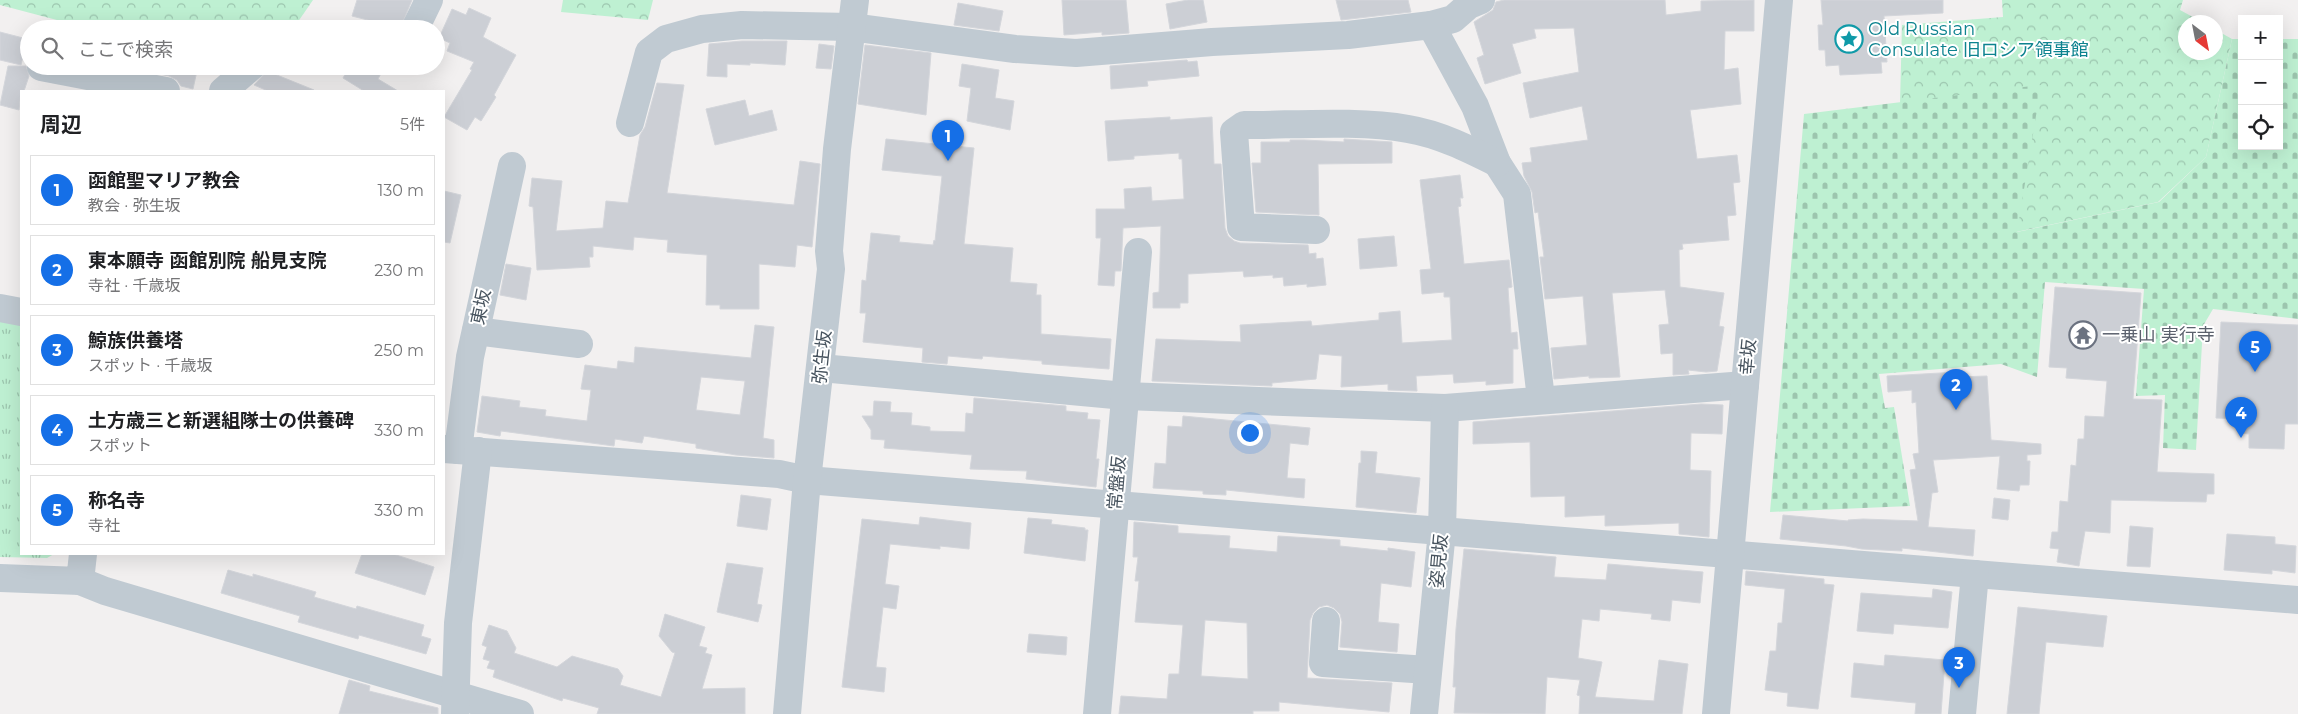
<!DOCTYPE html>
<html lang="ja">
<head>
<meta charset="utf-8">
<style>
	:root { --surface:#fff; --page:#f6f6f6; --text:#202124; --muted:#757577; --line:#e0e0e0; --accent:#156fe7 }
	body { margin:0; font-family:Montserrat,"Noto Sans JP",sans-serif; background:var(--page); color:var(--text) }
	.controls { position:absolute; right:15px; top:15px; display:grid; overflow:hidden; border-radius:0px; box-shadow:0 5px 20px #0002 }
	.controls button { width:45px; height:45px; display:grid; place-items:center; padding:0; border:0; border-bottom:1px solid var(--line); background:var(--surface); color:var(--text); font:25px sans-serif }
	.compass { position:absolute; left:2178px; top:15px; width:45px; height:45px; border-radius:50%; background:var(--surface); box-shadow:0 5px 20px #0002; rotate:148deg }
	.you { position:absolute; left:1249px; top:432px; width:18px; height:18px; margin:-12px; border:4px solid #fff; border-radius:50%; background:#1a73e8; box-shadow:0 0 0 8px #1a73e833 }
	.badge { display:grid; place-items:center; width:32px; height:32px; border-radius:50%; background:var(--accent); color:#fff; font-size:16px; font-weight:700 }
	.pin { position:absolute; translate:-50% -41px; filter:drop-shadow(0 1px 2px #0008) }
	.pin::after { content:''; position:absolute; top:26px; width:18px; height:15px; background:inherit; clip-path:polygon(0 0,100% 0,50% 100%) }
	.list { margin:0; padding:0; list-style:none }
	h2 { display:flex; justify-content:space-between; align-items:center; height:65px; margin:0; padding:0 20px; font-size:21px }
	h2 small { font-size:16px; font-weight:400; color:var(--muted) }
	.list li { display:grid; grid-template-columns:32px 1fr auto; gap:15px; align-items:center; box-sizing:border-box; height:70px; margin:0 10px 10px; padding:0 10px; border:1px solid var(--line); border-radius:0px }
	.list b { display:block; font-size:19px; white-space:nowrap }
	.list p { margin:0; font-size:16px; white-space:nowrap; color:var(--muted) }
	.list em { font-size:16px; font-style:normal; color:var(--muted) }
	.icon { flex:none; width:28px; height:28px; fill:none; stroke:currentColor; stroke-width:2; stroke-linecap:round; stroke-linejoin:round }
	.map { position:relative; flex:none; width:2298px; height:714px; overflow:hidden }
	.search { position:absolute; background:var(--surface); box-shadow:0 5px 20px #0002; left:20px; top:20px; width:425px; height:55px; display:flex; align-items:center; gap:12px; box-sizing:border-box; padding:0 18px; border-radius:28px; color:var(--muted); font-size:19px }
	.panel { position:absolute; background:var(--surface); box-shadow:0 5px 20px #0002; left:20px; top:90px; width:425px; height:465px; border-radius:0px }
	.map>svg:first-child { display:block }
</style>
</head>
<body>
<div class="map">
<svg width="2298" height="714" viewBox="0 0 2298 714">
	<defs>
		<pattern id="grass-tufts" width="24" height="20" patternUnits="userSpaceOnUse" patternTransform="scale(1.25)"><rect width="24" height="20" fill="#bef0d2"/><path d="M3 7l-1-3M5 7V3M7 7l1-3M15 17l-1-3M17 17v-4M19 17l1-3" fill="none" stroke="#9cc5ae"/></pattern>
		<pattern id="forest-crowns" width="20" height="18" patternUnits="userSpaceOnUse" patternTransform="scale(1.25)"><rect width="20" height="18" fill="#bef0d2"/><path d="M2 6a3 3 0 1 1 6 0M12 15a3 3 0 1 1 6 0" fill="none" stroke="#9cc5ae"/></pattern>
		<pattern id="cemetery-stones" width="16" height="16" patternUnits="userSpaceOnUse" patternTransform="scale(1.25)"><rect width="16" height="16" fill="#bef0d2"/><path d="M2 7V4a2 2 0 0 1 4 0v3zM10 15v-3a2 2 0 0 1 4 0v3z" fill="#9cc5ae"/></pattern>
	</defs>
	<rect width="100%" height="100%" fill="#f2f0f0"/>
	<path fill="url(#grass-tufts)" d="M0,317L21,322V554H54L47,558L0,557Z"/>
	<g fill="url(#forest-crowns)">
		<path d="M0,0H313L293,29H91L0,5Z"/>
		<path d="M563,0H653L648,20L561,12Z"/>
		<path d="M2002,0H2183L2180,10L2202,22H2186V52H2216V30L2232,39L2206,157L2158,202L2016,232L2040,86L1900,103L1902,25L2003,17Z"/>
	</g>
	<path fill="url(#cemetery-stones)" d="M2232,39H2242V146H2279V39H2298V319L2213,309L2203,326L2196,450L2163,448L2165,395L2136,396L2144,289L2045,282L2037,377L2001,364L1879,374L1885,408L1894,407L1910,506L1770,512L1804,114L2041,85L2017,232L2159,202L2206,157Z"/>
	<g fill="#cccfd5" stroke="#d4d6db" fill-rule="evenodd">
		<path d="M357,0H412L400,29H390L391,26L352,16Z"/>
		<path d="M1062,0H1126L1129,33L1102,35V32L1064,35Z"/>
		<path d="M1188,0H1203L1207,22L1170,29L1166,4Z"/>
		<path d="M1336,0H1408L1411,12L1341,20Z"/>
		<path d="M1504,0H1665L1666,15L1701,11V1L1754,0V31H1725L1724,70L1738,68L1741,104L1690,110L1697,159L1737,155L1740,182L1733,183L1736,215L1727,216L1729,240L1682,244L1683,249L1679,250L1680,287L1724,293L1719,326L1724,327L1717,371L1706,372L1688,370L1689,374L1673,375V353L1661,354L1659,325L1669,324L1665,290L1612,293L1620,377L1589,378V376L1554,379L1551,348L1587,345L1583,296L1545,299L1540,257H1544L1538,212L1535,213L1532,192L1524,176L1522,163L1532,162L1530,148L1588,140L1582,106L1530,118L1523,83L1579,72L1574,28L1534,29L1536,38L1512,44L1521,73L1485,84L1477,58L1484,55L1474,22L1493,10L1496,2Z"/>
		<path d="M1821,0H1943V13L1884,16L1887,62H1881L1882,73L1840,75L1839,65L1826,66L1825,50H1819L1818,25H1823Z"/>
		<path d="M958,3L1003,11L999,31L954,25Z"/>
		<path d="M469,8L491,18L483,37L516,55L494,95L496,97L481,121L475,117L467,130L444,117L472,70L470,69L474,62L447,51L450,43L439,38L452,9L466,15Z"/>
		<path d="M0,32L27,39L21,65L0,60Z"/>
		<path d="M742,41H787L785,65L750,63V65L727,64V77L707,76L709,44Z"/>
		<path d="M819,44L834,46L831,69L816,68Z"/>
		<path d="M865,45L931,53L926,115L858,104Z"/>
		<path d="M1187,60L1188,62L1197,61L1199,76L1147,81L1148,86L1111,89L1110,66Z"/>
		<path d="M962,64L999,70L995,98L1014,101L1010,130L967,121L971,88L959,86Z"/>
		<path d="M8,66H26L29,76L24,91H21L19,110L0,105Z"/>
		<path d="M120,66H198L193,89L181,86L177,80L169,76Z"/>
		<path d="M350,66H385L378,79L398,91H364L343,78Z"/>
		<path d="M267,71L314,90V91H268L254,85Z"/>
		<path d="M657,83L684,85L667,193L794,205L800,161L820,164L812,247L797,245L795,267L759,264V309H720V305H706L707,255L667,252L668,240L634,237L633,250L593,246V257H589L590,267L537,270L533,207L529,206L532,178L562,181L556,231L603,228L606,201L628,203L640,135L645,127Z"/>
		<path d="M745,100L749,116L772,110L777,130L715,145L706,109Z"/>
		<path d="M1170,117V120L1212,117L1214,164H1221L1225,228L1228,236L1234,241L1240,243L1308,245L1309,254L1316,253V259L1323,258L1326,285L1307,287V284L1284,286L1283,277L1273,278V275L1244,277L1243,271L1188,274V303H1180V308H1153V293L1159,292L1161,226L1123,228L1121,271H1115L1114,286L1098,285L1101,238H1096V209H1125L1124,189L1151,187L1152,201L1184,199L1182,159H1179V153L1134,156V159L1108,161L1105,121Z"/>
		<path d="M886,139L974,148L964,244L1013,248L1010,282L1037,284L1036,295H1041V334L1111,339L1109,369L1042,364V361L983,356L982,359L948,356L947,364L922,362L923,348L863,342L866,313H860L862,280L866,281L871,233L900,236L899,242L933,245L934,240L935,241L942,176L882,170Z"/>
		<path d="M1344,139L1392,142V163L1318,164L1319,215L1256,212L1252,163H1261V142H1290V140H1304L1344,142Z"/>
		<path d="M1460,175L1463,198H1460L1461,206L1458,207L1464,264L1509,260L1512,287L1508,288L1511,333L1517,332L1518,349H1513V383L1486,385V381L1454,383L1453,374L1416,376L1417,391L1388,390V384L1341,387L1342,356L1319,354L1316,379L1272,383V386L1152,381L1156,339L1241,342L1240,325L1311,321L1312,326L1379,320V313L1400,311L1402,343L1452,340L1450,297H1444V292L1422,294L1420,270L1431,269L1420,180Z"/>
		<path d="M444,191L461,195L450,243L444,242Z"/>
		<path d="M1394,236L1397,266L1360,269L1358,239Z"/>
		<path d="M506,264L531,268L526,300L500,295Z"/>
		<path d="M2055,287L2141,293L2133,399L2162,400L2157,472L2214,474V494H2207L2206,502L2111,500L2110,533L2085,531L2079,566L2057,562L2059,549L2050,548L2052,532H2058L2060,501L2068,502L2071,465L2076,466L2078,439H2084L2085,416L2104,417L2107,381L2066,378L2067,368L2049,367Z"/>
		<path d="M2221,322L2298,325V424H2285L2284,449L2249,448V434L2240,433L2241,419L2216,418Z"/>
		<path d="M755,325L774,327L763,438L774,440V458L736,455L696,448V444L644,436L642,443L615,439L614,446L501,431L500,436L477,432L482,396L520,401L519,407L546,410L545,416L587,421L591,390L581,389L585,365L617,369L618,361L634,363L635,347L751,358ZM701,377L745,381L740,415L696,410Z"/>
		<path d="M1958,372V377L1987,376L1991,440L2041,444V454L2027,455V461H2030L2029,485H2020L2019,491L1997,489L2000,456L1933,460L1938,492L1932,493L1928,527L1975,530L1973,556L1902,548V551L1862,549L1846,546L1780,539L1783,515L1848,521V520L1863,519L1918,521L1910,470L1916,469L1913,454L1919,453L1916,402L1912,403V390L1888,392L1887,376Z"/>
		<path d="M974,398L1066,406V411L1088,413L1087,419L1100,420L1096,459H1099L1096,487L1026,479L1027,471L970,469L972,455L884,448L885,440L871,439V430L862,416H873L874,401L891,402L890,412L912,413L911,425L930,427V431L965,432L966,413L973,414Z"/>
		<path d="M1701,404L1723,405L1722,434L1691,433L1690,470L1711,471L1709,537L1679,534V523L1605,526V515L1565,517V496L1531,497L1530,442L1473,444V422Z"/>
		<path d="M1183,416L1310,428L1308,445L1290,443L1287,478L1305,479L1304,498L1226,490V495L1203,494V491L1153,488L1155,463L1166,464L1168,426L1182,427Z"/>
		<path d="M1361,451L1377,452L1375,473L1420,478L1416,513L1356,507L1359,463H1361Z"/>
		<path d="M741,495L771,499L767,530L737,526Z"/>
		<path d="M1994,498L2010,500L2008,520L1992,518Z"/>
		<path d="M920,517L971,523L969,549L940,546V549L890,544L885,584L899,586L896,609L883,607L876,667L886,668L884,692L842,687L862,519L919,525Z"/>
		<path d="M1028,518L1052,520L1051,524L1085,528V530H1088L1085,561L1024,553Z"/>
		<path d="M1134,522L1178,526V533L1230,536L1229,548L1277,552L1278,536L1340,540V546L1388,551V548L1415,552L1411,587L1381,583L1378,622L1399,624L1397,652L1340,647L1342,622L1340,614L1334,608L1327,605L1319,607L1313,613L1310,620L1307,678L1392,683L1389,712L1279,702V711H1253V714H1119L1121,696L1167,699L1169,674H1179L1183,625L1135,622L1139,581H1135L1138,557H1133ZM1205,620L1247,623L1248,679L1201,676Z"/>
		<path d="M2130,526L2153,528L2150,567L2127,566Z"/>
		<path d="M2227,534L2275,537V544L2296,546L2295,573L2272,570V574L2224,570Z"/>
		<path d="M1464,549L1556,557L1554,577L1606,580L1608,564L1703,572L1700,603L1672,600L1670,621L1651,619L1652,614L1600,609L1599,621L1582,619L1578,658L1602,662L1595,697L1654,701L1659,660L1688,664L1682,714H1579L1580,696L1577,695L1580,680L1547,677L1545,714L1454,713L1456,687H1453L1456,629Z"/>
		<path d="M362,554H393L434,567L425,595L355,573Z"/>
		<path d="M727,563L763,568L757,604L762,605L758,622L717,612Z"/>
		<path d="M228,570L253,577V574L316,592L314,597L356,609L357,606L424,625L421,636L431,639L426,654L359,635L358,639L298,622L300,616L221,593Z"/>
		<path d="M1746,571L1824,579V584L1834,585L1818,709L1787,706L1788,693L1765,690L1770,651H1776L1778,623H1782L1785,589L1745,585Z"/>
		<path d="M1933,589L1952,592L1948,628L1894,624L1893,634L1857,631L1861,593L1932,598Z"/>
		<path d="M2018,607L2107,616L2103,647L2046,642L2039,714H2007Z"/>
		<path d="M665,614L705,627L699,646L707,648L705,653L712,655L702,689L745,688V714H597L599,708L563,698L562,701L493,677L495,670L487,668L490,661L483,659L487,647L482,645L489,625L507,631L516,648L514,653L557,667L572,656L618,669L623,676L620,685L661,697L675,653L672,652L659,636Z"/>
		<path d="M1029,634L1067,637L1066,655L1027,652Z"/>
		<path d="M1885,655L1945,660L1941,714H1915L1916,703L1851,697L1854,663L1884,666Z"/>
		<path d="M349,680L370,686L369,691L438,708V714H339Z"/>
	</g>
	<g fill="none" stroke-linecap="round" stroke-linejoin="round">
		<g stroke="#c0cad2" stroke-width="28">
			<path d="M1431,25L1453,19L1469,5L1481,0"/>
			<path d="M415,29L429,0"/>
			<path d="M41,67L166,91"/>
			<path d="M223,91L252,66"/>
			<path d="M630,123L649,52L666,39L702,29L742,25L851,27L1015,49L1076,53L1212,42L1348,35L1431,25L1475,106L1497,163L1517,194L1541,399"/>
			<path d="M1316,230L1241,227L1234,132L1244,125C1295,125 1359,120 1408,129C1439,134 1469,149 1497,163"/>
			<path d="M0,308L21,312"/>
			<path d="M476,331L579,344"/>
			<path d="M821,368L1125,396L1445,408L1745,385"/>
			<path d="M444,449L779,474L807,480L2298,600"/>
			<path d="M458,450L470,357L512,166"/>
			<path d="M0,578L80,581L83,554"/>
			<path d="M80,581L105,591L520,714"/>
			<path d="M1326,621L1323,663L1428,670"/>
			<path d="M455,713L458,623L478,451"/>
			<path d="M787,714L807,480L831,269L829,251L837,149L855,0"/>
			<path d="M1097,714L1138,252"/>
			<path d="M1424,714L1442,531L1445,408"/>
			<path d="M1716,714L1779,0"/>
			<path d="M1962,714L1975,574"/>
		</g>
	</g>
	<defs>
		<g id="sight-ring" transform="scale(1.4375)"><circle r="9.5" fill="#fff" stroke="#0f9aa8" stroke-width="1.5"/><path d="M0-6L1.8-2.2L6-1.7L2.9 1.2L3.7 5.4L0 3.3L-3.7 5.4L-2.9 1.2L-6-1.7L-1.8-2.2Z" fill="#0f9aa8"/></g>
		<g id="temple-ring" transform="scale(1.4375)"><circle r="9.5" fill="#fff" stroke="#6b7280" stroke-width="1.5"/><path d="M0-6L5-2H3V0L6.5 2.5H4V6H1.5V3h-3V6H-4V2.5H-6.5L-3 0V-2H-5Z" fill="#6b7280"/></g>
	</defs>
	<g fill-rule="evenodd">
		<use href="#sight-ring" x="1849" y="39"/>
		<use href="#temple-ring" x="2083" y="335"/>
	</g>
	<g text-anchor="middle" stroke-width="4" stroke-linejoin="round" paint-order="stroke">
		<g font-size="18" fill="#0d838f" stroke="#fff" text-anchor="start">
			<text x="1868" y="35">Old Russian<tspan x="1868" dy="21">Consulate 旧ロシア領事館</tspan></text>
		</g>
		<g font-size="18" fill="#47535e" stroke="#fff">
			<text transform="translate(481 307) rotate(-78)" y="6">東坂</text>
			<text transform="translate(822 357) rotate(-84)" y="6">弥生坂</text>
			<text transform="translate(1748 357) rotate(-85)" y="6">幸坂</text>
			<text transform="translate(1117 483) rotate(-85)" y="6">常盤坂</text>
			<text transform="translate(1439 561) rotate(-85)" y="6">姿見坂</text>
		</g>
		<g font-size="18" fill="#5b616d" stroke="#fff" text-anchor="start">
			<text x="2102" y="341">一乗山 実行寺</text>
		</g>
	</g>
</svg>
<div class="controls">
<button>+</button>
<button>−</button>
<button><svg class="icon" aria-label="locate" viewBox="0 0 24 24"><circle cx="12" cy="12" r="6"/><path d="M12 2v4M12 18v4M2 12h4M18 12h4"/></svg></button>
</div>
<svg class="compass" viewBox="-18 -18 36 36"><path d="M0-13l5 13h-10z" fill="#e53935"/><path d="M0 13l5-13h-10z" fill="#757577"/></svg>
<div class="you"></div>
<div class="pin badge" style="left:948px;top:161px">1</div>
<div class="pin badge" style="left:1956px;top:410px">2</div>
<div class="pin badge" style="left:1959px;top:688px">3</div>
<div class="pin badge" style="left:2241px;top:438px">4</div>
<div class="pin badge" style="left:2255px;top:372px">5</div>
<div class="search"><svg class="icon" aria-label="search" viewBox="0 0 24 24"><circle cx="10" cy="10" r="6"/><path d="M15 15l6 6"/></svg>ここで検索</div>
<section class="panel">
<h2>周辺<small>5件</small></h2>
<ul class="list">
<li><span class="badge">1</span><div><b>函館聖マリア教会</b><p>教会 · 弥生坂</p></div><em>130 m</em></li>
<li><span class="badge">2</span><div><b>東本願寺 函館別院 船見支院</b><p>寺社 · 千歳坂</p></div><em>230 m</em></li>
<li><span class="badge">3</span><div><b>鯨族供養塔</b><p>スポット · 千歳坂</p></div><em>250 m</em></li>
<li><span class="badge">4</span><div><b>土方歳三と新選組隊士の供養碑</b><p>スポット</p></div><em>330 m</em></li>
<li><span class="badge">5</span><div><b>称名寺</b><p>寺社</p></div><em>330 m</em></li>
</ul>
</section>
</div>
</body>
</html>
